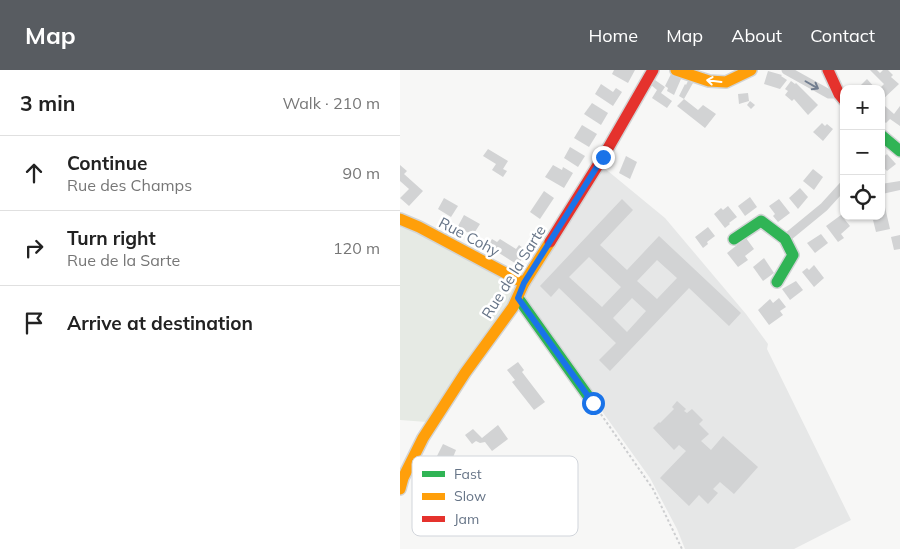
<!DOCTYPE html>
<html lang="en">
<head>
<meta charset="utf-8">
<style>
	:root { --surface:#fff; --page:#f2f2f2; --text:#222; --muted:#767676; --line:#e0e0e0; --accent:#585c61 }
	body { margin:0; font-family:Mulish,sans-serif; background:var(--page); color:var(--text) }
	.controls { position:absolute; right:15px; top:15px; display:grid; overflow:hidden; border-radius:10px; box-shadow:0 1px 4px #0004 }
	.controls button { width:45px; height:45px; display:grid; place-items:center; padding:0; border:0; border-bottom:1px solid var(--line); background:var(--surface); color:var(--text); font:25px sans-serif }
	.stop { position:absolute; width:15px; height:15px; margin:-11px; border:4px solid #1a73e8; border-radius:50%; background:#fff }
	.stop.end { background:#1a73e8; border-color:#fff; box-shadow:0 1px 5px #0008 }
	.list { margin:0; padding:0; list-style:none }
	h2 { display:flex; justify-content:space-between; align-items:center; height:65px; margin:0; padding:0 20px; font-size:21px }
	h2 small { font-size:16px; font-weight:400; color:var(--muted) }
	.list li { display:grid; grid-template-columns:32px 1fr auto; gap:15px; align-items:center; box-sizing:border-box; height:75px; padding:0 20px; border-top:1px solid var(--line) }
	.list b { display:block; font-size:19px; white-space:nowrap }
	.list p { margin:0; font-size:16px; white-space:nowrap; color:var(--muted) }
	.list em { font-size:16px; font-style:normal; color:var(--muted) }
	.icon { flex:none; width:28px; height:28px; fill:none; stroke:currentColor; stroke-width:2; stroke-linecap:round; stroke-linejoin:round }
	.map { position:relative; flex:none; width:500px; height:479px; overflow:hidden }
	header { display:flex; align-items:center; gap:30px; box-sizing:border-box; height:70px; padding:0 25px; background:var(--accent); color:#fff }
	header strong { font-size:24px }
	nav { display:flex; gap:28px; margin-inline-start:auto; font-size:18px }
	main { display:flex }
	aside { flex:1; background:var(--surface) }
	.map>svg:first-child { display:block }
</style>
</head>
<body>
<header>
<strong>Map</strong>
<nav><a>Home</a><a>Map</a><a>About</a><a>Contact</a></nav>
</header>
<main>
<aside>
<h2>3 min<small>Walk · 210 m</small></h2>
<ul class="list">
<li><svg class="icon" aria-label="ahead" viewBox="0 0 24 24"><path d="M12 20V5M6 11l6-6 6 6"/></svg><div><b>Continue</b><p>Rue des Champs</p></div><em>90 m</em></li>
<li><svg class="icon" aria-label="right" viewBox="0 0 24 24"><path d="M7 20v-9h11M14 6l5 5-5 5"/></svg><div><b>Turn right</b><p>Rue de la Sarte</p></div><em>120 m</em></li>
<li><svg class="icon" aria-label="arrive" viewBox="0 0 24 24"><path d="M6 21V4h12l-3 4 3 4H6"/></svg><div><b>Arrive at destination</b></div></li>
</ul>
</aside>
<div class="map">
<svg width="500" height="479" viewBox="0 0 500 479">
	<rect width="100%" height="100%" fill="#f7f7f6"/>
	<path fill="#e6e7e7" d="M203,97L265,148L346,244L368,274L367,279L451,450L394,479H285L277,459L250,408L125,234L123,223Z"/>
	<path fill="#e6eae4" d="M0,153L108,210C115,215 114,219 112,226L27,352L0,350Z"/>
	<g fill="#d2d3d4" fill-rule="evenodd">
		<path d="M214,0H235L228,13L212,4Z"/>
		<path d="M470,0H477L480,3L483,0H488L493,5L491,7L499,14L481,31V19H479L484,14Z"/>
		<path d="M368,1L382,5L381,6L387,10L380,19L364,14Z"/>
		<path d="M271,4L281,9L274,25L267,21L268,18L265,16Z"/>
		<path d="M467,9L476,19H457Z"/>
		<path d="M255,10L265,17L261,23L272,31L267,38L252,28L257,20L251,15Z"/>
		<path d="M288,11L293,13L284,29L279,26L285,14L286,15Z"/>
		<path d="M391,11L395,14L396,13L418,35L408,45L394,29L392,31L385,25L388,21L385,19Z"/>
		<path d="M201,14L213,22L216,18L222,22L213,36L195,24Z"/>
		<path d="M348,23L349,31L339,34L338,24Z"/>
		<path d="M284,29L298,40L303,35L316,44L305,58L277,36Z"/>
		<path d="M350,31L355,35L351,39L347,35Z"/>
		<path d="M192,33L208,43L201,55L184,44Z"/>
		<path d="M485,36L494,44L500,36V56L490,49L486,53L481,49V40Z"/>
		<path d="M422,53L425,56L427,54L433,59L423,71L413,62Z"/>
		<path d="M182,55L197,64L189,77L174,68Z"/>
		<path d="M170,77L185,86L178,97L164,88Z"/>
		<path d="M88,79L108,91L103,99L107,101L103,107L92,100L96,94L83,86Z"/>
		<path d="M487,84L496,94L487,101L481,95V89Z"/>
		<path d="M226,86L237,92L230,109L219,103Z"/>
		<path d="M0,95L7,101L4,104L23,121L9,136L0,128L9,119L0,111Z"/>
		<path d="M153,95L162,100L163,97L173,103L164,118L145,107Z"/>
		<path d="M413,99L423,107L414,120L403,111Z"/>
		<path d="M500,111V120L482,124L490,159L476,162L472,146H481V114Z"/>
		<path d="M400,118L408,127L398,139L389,128Z"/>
		<path d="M144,121L154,128L140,149L130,142Z"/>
		<path d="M350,127L357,137L345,146L338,136Z"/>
		<path d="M44,128L58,136L51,147L38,139Z"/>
		<path d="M222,129L233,140L200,175L227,200L259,166L341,243L329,256L289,218L210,301L199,290L216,273L159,218L151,227L140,216ZM189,187L221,217L202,237L169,207ZM257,190L277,208L257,229L237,211ZM232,228L246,241L227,262L213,248Z"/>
		<path d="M379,129L390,143L378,152L373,146L375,144L369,136Z"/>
		<path d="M328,136L337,147L329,153L330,154L325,158L314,144L321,138L323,140Z"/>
		<path d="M64,145L80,154L73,165L63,160L62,162L57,158Z"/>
		<path d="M441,145L450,156L441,164L444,168L438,172L426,156Z"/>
		<path d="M308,157L315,166L307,172L308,174L303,178L295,167Z"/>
		<path d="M421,164L428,173L415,183L407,173Z"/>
		<path d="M500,165V179L494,180L491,167Z"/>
		<path d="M346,168L354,179L345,186L348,190L338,197L327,183Z"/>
		<path d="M92,169L97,172L100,169L116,179L119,175L127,181L118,195L88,176Z"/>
		<path d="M364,188L374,203L363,211L353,197Z"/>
		<path d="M414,195L424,208L414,217L402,202L407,198L409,200Z"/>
		<path d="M396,211L403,220L390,230L382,219Z"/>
		<path d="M379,228L386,237L380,241L383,245L369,255L358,240L370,229L373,233Z"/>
		<path d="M118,292L124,300L122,302L145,332L134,340L112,312L115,310L107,300Z"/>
		<path d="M277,331L286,339L284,341L287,343L292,339L303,350L299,354L309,364L301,371L311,380L323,366L358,397L334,424L320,412L313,419L318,423L308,434L299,425L289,436L260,408L286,381L279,375L274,380L253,358L259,352L260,353L274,339L272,337Z"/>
		<path d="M98,355L108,369L92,381L85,372L80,373L76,371L72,374L65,365L73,359L82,368Z"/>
		<path d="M43,374L56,380L49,397L35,390Z"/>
		<path d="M24,423L37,429L27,447L12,440L16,432L20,433Z"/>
	</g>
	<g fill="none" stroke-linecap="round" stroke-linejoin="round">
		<g stroke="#d2d4d5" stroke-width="14">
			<g id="fast">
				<path d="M481,65L500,81"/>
				<path d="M334,169L361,151L385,169L393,185L377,212"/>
				<path d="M118,228L193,333"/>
			</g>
		</g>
		<g stroke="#d2d4d5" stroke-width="14">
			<g id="slow">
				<path d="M276,0L309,11L326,12L351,0"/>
				<path d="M0,149L19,157L124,213"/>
				<path d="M0,419L3,408L23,368L65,303L113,237L124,213L150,172"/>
			</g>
		</g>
		<g stroke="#d2d4d5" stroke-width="14">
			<g id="jam">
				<path d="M428,0L439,24L444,30"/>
				<path d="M150,172L203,87L253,0"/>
			</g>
		</g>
		<path stroke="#cdced0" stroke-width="2" stroke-dasharray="2.5 2.5" stroke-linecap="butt" d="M198,340L253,419L282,479"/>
		<g stroke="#d1d2d3" stroke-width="9">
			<path d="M386,0L429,24H439"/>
			<path d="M385,169L424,137L444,115"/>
		</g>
		<use href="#fast" stroke="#30b455" stroke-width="11"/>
		<use href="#slow" stroke="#ff9f0a" stroke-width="11"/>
		<use href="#jam" stroke="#e5322d" stroke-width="11"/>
	</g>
	<defs><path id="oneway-shaft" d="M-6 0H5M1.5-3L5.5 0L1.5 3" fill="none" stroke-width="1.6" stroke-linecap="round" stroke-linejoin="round" transform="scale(1.25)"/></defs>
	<use stroke="#fff" href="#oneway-shaft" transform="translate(314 11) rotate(-173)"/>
	<use stroke="#717d8f" href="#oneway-shaft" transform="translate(412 15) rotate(30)"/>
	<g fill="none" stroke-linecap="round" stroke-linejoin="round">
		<path stroke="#1a73e8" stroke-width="6" d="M193,333L118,228L124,213L203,87"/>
	</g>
	<g text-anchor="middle" stroke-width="5" stroke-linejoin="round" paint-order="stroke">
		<g font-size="15" fill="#667487" stroke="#fff">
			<text transform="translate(69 167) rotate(28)" y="5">Rue Cohy</text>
			<text transform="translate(114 202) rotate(-58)" y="5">Rue de la Sarte</text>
		</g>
	</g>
	<rect x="12" y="386" width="166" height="80" rx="8" fill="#fff" stroke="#d1d5db" stroke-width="1"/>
	<rect x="22" y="401" width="23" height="6" fill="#30b455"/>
	<rect x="22" y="423" width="23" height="7" fill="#ff9f0a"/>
	<rect x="22" y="446" width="23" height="6" fill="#e5322d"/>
	<g font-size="14" fill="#667487">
		<text x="54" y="409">Fast</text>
		<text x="54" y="431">Slow</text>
		<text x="54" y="454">Jam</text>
	</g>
</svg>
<div class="controls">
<button>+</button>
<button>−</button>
<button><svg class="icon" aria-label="locate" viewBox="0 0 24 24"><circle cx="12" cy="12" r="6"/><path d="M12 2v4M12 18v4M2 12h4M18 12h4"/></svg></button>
</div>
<div class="stop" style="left:193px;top:333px"></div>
<div class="stop end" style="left:203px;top:87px"></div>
</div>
</main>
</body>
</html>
